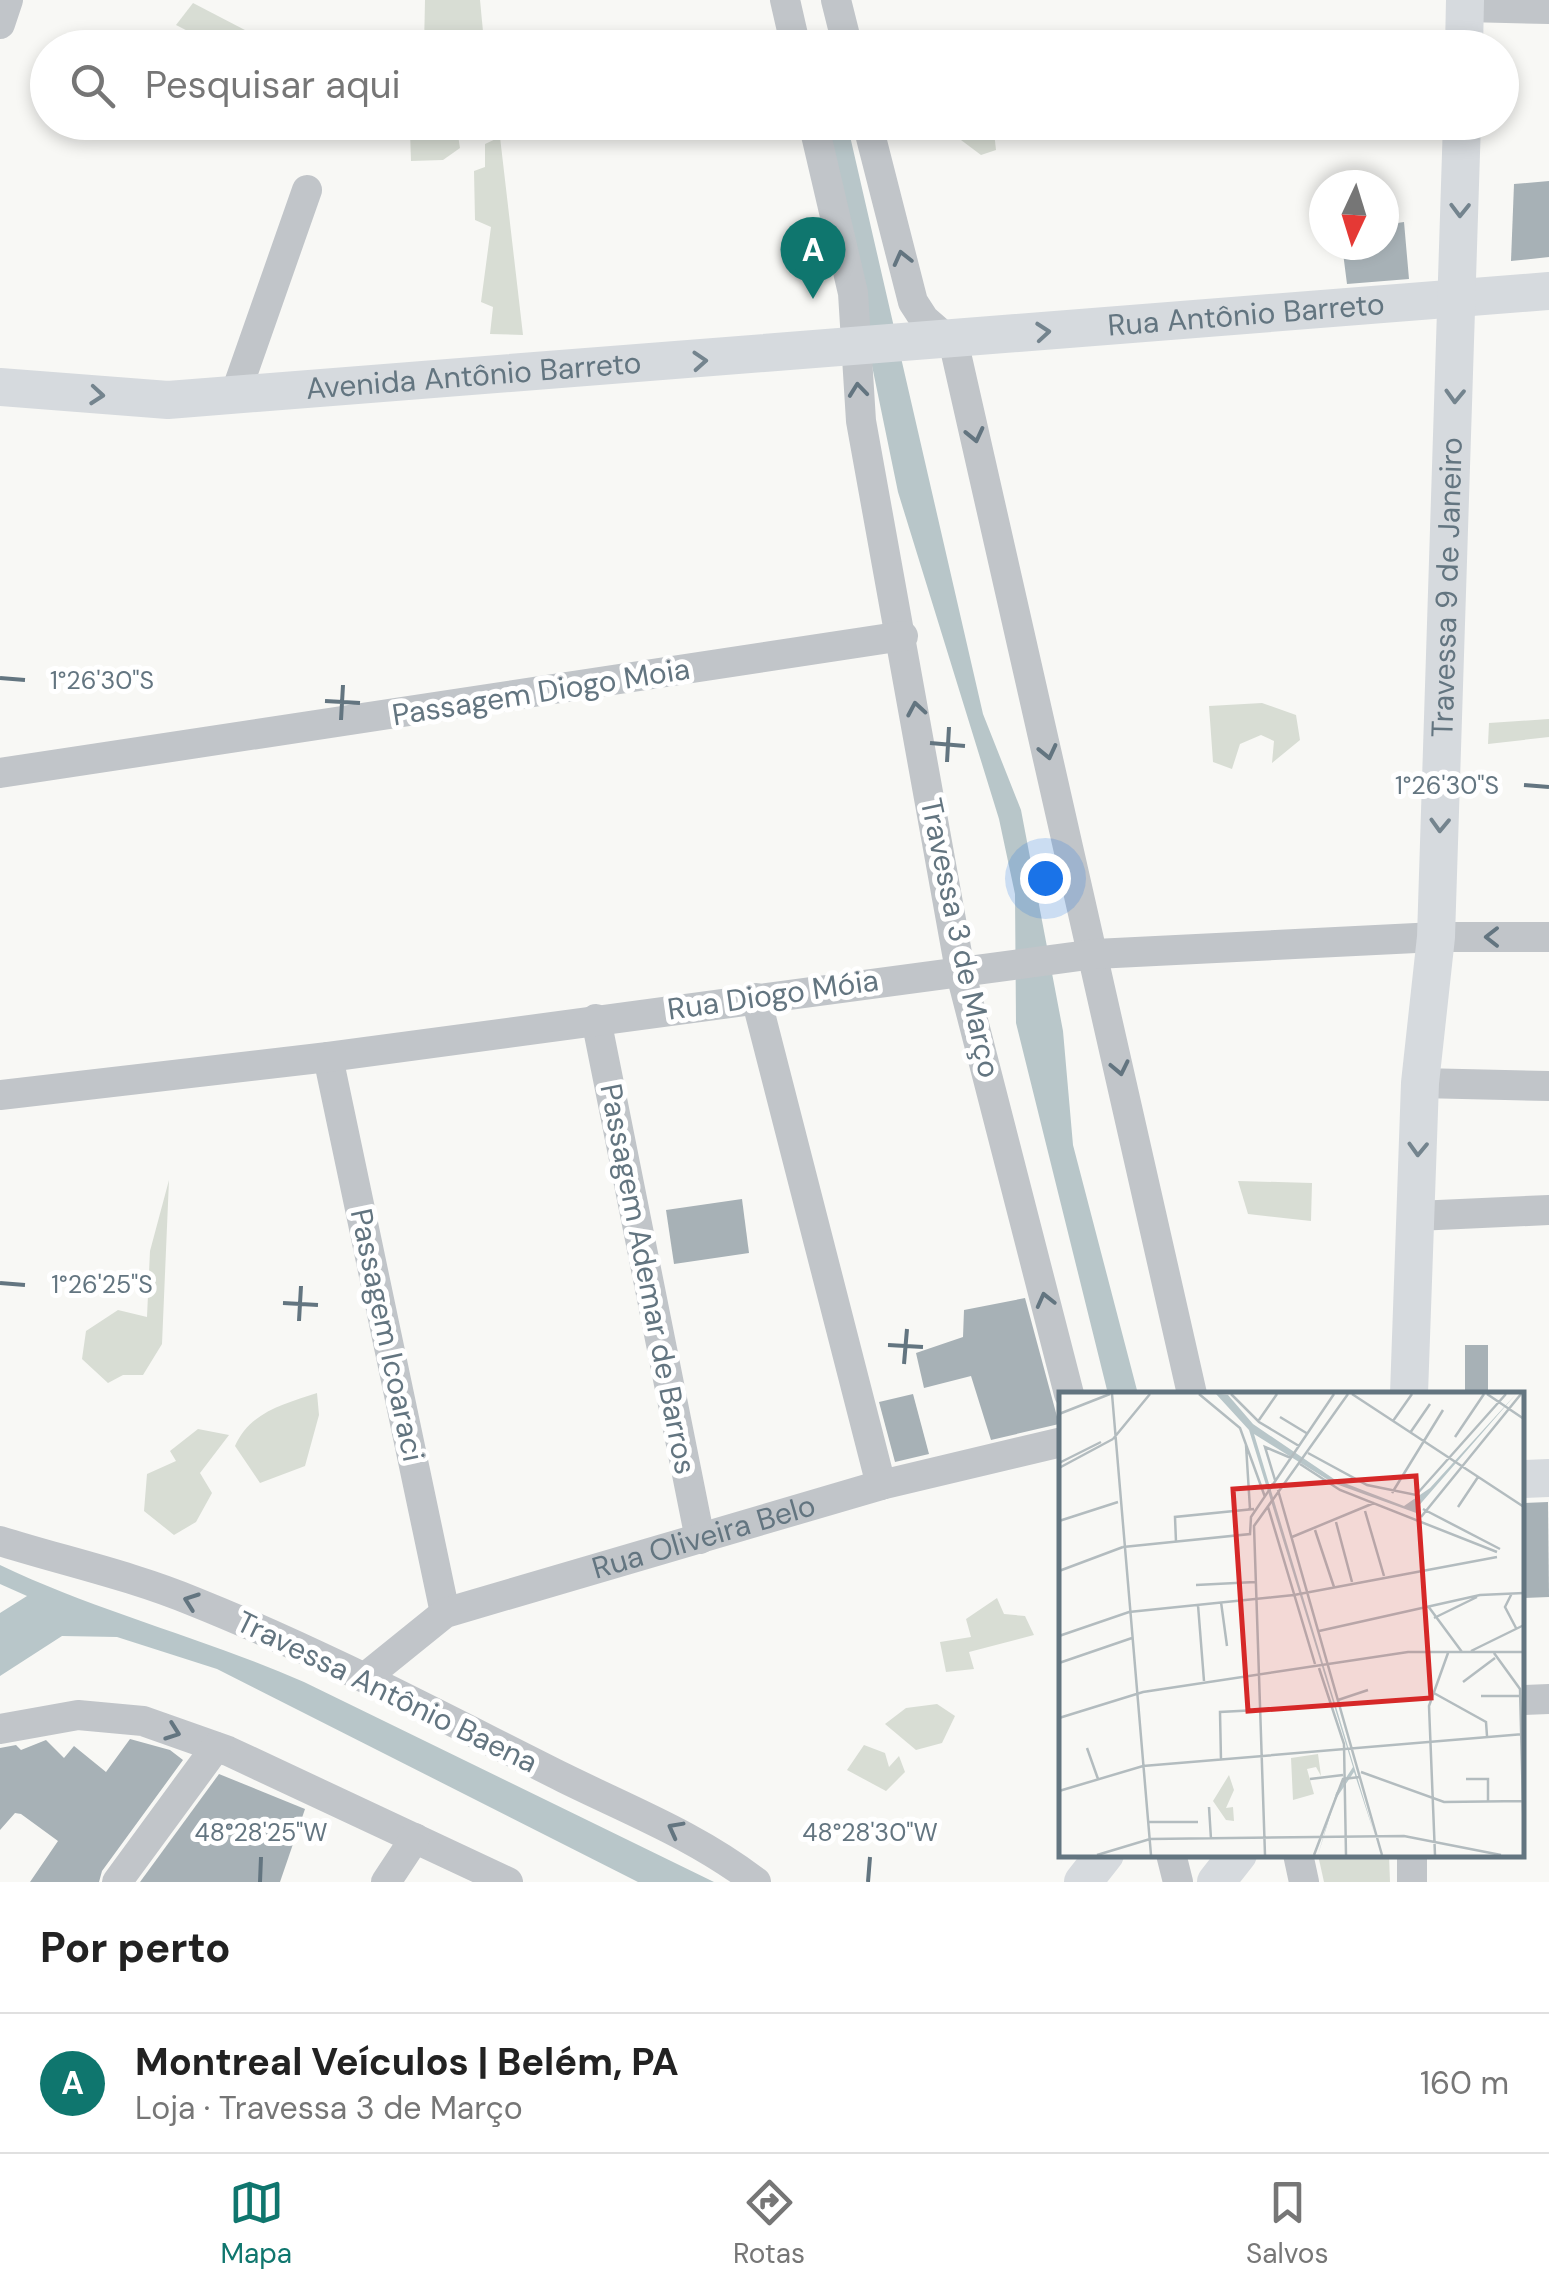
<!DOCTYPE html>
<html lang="pt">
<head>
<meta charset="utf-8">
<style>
	:root { --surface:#fff; --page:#f6f6f6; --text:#222; --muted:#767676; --line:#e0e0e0; --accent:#0f766e }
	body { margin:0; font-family:"DM Sans",sans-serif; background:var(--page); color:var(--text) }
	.compass { position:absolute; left:1309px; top:170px; width:90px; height:90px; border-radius:50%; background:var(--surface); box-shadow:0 5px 15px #0003; rotate:184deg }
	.you { position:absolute; left:1045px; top:878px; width:35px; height:35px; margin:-25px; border:8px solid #fff; border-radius:50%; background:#1a73e8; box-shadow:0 0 0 15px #1a73e833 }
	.badge { display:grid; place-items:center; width:65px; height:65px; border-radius:50%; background:var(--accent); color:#fff; font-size:32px; font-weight:700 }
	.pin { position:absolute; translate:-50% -82px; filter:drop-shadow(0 2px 5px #0008) }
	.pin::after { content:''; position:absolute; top:52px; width:35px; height:30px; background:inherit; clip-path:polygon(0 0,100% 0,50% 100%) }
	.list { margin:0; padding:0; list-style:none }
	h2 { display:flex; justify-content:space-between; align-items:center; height:130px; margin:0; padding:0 40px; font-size:42px }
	h2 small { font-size:32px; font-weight:400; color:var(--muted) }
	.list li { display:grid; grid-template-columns:65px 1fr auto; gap:30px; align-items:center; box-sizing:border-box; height:140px; padding:0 40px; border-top:2px solid var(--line) }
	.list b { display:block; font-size:38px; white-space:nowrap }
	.list p { margin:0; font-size:32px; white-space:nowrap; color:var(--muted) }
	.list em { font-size:32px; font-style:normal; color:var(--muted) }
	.icon { flex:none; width:55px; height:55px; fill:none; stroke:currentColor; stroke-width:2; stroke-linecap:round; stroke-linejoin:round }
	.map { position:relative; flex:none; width:1549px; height:1882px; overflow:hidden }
	.search { position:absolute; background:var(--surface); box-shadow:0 5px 15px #0003; left:30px; right:30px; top:30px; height:110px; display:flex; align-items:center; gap:25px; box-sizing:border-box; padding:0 35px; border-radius:55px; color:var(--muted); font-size:38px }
	.sheet { height:270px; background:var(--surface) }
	nav { display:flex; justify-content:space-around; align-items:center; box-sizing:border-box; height:140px; border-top:2px solid var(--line); background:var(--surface); font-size:28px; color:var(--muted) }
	nav a { display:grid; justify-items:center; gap:5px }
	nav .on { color:var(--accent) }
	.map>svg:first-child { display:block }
</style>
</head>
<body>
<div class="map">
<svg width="1549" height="1882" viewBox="0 0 1549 1882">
	<rect width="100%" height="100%" fill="#f8f8f5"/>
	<g fill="#d8ddd4">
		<path d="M425,0H480L484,42L474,47H424Z"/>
		<path d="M193,3L274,45L273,47H219L176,25Z"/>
		<path d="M954,122L993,123L996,150L981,155L949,131Z"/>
		<path d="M416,123H456L460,148L443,160L411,161L410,132Z"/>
		<path d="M500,137L523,335L490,334L493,307L481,302L491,227L475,220L474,171L485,167V144Z"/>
		<path d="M1262,703L1296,715L1300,740L1272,763L1274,741L1261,735L1240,744L1232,769L1213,762L1209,706Z"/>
		<path d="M1549,719V737L1488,744L1489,723Z"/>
		<path d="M169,1180L162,1344L143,1375H123L108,1383L82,1359L86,1331L118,1310L147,1317L150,1251Z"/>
		<path d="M1238,1181L1312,1183L1311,1221L1248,1214Z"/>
		<path d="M317,1393L319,1415L305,1466L260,1483L235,1446C250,1412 284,1404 317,1393Z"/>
		<path d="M198,1429L229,1435L200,1473L212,1493L196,1522L174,1535L144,1511L147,1474L176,1461L170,1451Z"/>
		<path d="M997,1598L1004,1614L1025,1616L1034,1635L969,1652L974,1669L946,1672L940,1642L971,1637L966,1619Z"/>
		<path d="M937,1704L955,1716L942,1743L916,1750L885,1724L906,1708Z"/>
		<path d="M864,1745L885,1753L889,1767L899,1756L905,1772L886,1791L847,1770Z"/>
		<path d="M1318,1855H1389L1390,1882H1324Z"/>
	</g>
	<g fill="#b8c6c9">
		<path d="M822,123H847L983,714L1021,810L1063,1031L1073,1145L1138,1394H1108L1016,1023L1015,894L999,819L898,492Z"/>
		<path d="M0,1565C98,1612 204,1638 304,1682L714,1882H638L217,1669L117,1637L62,1636L0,1676V1613L27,1596L0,1584Z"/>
	</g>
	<g fill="#a7b1b6">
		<path d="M1549,181V257L1511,261L1514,184Z"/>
		<path d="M1404,222L1409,279L1347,284L1342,245H1384V225Z"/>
		<path d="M742,1199L749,1253L674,1264L666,1210Z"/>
		<path d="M1025,1298L1059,1424L991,1440L971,1376L924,1388L916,1353L963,1337L964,1310Z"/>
		<rect x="1465" y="1345" width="23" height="49"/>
		<path d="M913,1394L929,1454L895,1462L879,1402Z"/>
		<path d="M1548,1502L1549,1597L1523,1598L1522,1503Z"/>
		<path d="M130,1739L170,1750L183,1760L102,1871L99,1882H30L58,1841L21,1814L15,1813L0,1830V1748L16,1745L21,1750L46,1740L64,1758L74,1746L106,1772Z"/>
		<path d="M219,1774L305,1809L280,1882H140Z"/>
	</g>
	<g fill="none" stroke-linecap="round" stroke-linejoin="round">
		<g stroke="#c1c5c9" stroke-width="30">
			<path d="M785,0L796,48"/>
			<path d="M836,0L848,48"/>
			<path d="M1465,7L1549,9"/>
			<path d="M0,24L8,0"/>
			<path d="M813,122L853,293L861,421L960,970L1069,1394"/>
			<path d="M867,122L913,302L924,319L948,340"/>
			<path d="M953,340L1192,1394"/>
			<path d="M235,395L307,190"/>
			<path d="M0,773L903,636"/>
			<path d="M756,998L881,1485"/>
			<path d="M596,1019L700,1539"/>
			<path d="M328,1057L445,1613"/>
			<path d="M1420,1083L1549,1086"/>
			<path d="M0,1095L328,1057L1095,954L1436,937H1549"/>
			<path d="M1416,1216L1549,1210"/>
			<path d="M0,1541C64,1561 133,1576 195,1602C322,1653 442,1717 564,1778C631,1811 696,1836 756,1882"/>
			<path id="s1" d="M367,1676L445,1613L881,1485L1062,1442"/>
			<path d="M1522,1700L1549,1699"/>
			<path d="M0,1729L78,1715L143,1721L228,1751L508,1882"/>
			<path d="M1171,1854L1178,1882"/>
			<path d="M1298,1854L1304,1882"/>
			<path d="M117,1882L216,1747"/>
			<path d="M386,1882L415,1838"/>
			<path d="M1412,1882V1854"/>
		</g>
		<g stroke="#d6dade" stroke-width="38">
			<path d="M1464,48L1465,0"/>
			<path id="s2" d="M0,387L168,400L1549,291"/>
			<path id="s3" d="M1409,1394L1420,1083L1436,937L1462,122"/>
			<path d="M1522,1479L1549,1478"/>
			<path d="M1083,1882L1105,1854"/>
			<path d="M1216,1882L1238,1854"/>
		</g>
	</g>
	<defs><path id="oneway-chevron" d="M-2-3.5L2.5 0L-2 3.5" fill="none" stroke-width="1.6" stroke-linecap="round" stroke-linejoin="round" transform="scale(2.5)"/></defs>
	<g stroke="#74848e">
		<use href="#oneway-chevron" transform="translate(1460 210) rotate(91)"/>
		<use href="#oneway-chevron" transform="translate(1043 332) rotate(-5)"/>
		<use href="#oneway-chevron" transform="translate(700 361) rotate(-4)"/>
		<use href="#oneway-chevron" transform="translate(97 395) rotate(5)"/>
		<use href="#oneway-chevron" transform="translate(1455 396) rotate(92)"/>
		<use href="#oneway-chevron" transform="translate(1440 825) rotate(92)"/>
		<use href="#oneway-chevron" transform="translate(1418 1149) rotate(92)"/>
	</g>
	<g stroke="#637580">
		<use href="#oneway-chevron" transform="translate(902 258) rotate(-104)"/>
		<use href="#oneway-chevron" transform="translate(858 390) rotate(-96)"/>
		<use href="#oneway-chevron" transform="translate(975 435) rotate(77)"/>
		<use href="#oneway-chevron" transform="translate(916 709) rotate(-100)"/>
		<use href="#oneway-chevron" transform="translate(1048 752) rotate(77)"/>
		<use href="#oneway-chevron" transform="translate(1492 937) rotate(180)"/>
		<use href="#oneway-chevron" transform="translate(1120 1068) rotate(78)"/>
		<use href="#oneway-chevron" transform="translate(1045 1300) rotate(-104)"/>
		<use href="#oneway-chevron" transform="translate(191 1601) rotate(-160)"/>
		<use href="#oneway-chevron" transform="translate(173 1732) rotate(20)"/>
		<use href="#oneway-chevron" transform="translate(675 1829) rotate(-152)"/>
	</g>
	<path fill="none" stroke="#637580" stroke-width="4" d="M0,678L25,680M325,701L360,703M341,720L343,685M930,743L965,746M947,762L949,727M1524,785L1549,787M0,1283L25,1285M283,1303L318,1305M299,1321L301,1286M888,1345L923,1347M904,1364L907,1329M260,1882L261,1857M868,1882L870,1857"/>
	<g text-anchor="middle" stroke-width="10" stroke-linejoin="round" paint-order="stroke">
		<g font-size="30" fill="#637580" stroke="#fff">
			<text dy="10" stroke="none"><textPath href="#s2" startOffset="1250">Rua Antônio Barreto</textPath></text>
			<text dy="10" stroke="none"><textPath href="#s2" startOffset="475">Avenida Antônio Barreto</textPath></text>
			<text dy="10" stroke="none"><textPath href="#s3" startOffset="808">Travessa 9 de Janeiro</textPath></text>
			<text transform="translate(541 692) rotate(-9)" y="10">Passagem Diogo Moia</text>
			<text transform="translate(960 938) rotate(78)" y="10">Travessa 3 de Março</text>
			<text transform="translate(773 995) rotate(-8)" y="10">Rua Diogo Móia</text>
			<text transform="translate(648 1279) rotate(79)" y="10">Passagem Ademar de Barros</text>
			<text transform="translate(387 1335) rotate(78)" y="10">Passagem Icoaraci</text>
			<text dy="10" stroke="none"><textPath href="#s1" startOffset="370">Rua Oliveira Belo</textPath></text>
			<text transform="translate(387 1692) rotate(26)" y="10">Travessa Antônio Baena</text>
		</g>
	</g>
	<g transform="translate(1059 1392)">
		<rect width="465" height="465" fill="#f8f8f5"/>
		<path d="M259,362L262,384L257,375L248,377L255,402L234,408L232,366ZM170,383L175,398L167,416L174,415L175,429L167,428L154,409Z" fill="#d8ddd4"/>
		<path d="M157,2L169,3L194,32L275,87L345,114L371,96L457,2L357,117L360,122L274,91L195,42L315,441L295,380L276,408L259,463L277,401L294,375L190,38Z" fill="#b8c6c9"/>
		<path fill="none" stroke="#b3bcbf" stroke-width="2.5" d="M53,2L92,463M140,2L181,36L206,105M172,2L200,30L240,54M293,2L465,115M428,2L465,27M0,22L51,2M221,25L249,42M200,28L218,2M334,29L353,2M351,41L371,12M396,45L425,2M54,47L91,2M187,53L191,117M249,61L308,93L357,103L447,2M0,71L42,50M241,72L281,98L438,160M0,76L54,47M216,88L206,55L232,66M219,98L323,463M333,101L384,18M209,115L256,272M399,115L419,85M364,117L441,157M306,119L325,184M362,125L462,2M0,129L59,110M277,130L293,190M256,138L275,195M233,145L315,111M117,150L116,125L195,117M64,155L191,142L192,125L275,2M0,179L64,155M137,193L196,190M453,201L446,215L457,236M162,210L168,254M139,213L145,289M369,214L403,260M375,226L418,205M260,239L421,203L465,201M0,244L70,220L235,203L438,165M412,259L465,233M435,261L461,297L465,452M0,271L73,246M260,276L285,352L287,463M404,290L436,266M373,300L427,330L428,344M422,304H462M279,308L309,298M0,326L84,300L349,260H465M28,356L39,387M162,368L161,320L199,318M302,380L385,410L465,409M251,387L284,383M407,387H429V410M0,399L84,374L465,342M150,415L152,447M89,430H139M38,463L91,447L345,444L442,463M206,463L195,134L289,2M255,463L284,387L301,385M376,463L370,314L389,261"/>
		<path fill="#d62828" fill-opacity="0.15" stroke="#d62828" stroke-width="5" d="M357,84L372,306L189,319L174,97Z"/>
		<rect width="465" height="465" fill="none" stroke="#637580" stroke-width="5"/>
	</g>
	<g font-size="25" text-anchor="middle" fill="#637580" stroke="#fff" stroke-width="10" stroke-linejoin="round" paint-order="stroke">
		<text x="102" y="689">1°26'30"S</text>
		<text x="1447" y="794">1°26'30"S</text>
		<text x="102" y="1293">1°26'25"S</text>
		<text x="261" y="1841">48°28'25"W</text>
		<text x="870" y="1841">48°28'30"W</text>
	</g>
</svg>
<svg class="compass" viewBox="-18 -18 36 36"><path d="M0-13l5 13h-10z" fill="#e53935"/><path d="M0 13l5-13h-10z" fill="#767676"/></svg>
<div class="you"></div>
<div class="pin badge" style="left:813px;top:299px">A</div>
<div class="search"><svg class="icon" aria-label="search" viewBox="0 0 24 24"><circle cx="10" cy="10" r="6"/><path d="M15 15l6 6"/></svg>Pesquisar aqui</div>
</div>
<section class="sheet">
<h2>Por perto<small></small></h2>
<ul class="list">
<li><span class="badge">A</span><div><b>Montreal Veículos | Belém, PA</b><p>Loja · Travessa 3 de Março</p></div><em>160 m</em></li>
</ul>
</section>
<nav>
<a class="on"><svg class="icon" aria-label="map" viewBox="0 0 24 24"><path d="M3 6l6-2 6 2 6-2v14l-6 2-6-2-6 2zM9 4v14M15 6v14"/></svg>Mapa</a>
<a><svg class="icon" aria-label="directions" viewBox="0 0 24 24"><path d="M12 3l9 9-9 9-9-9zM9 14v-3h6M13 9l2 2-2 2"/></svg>Rotas</a>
<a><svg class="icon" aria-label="saved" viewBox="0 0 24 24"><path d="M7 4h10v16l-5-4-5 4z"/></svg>Salvos</a>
</nav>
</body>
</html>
